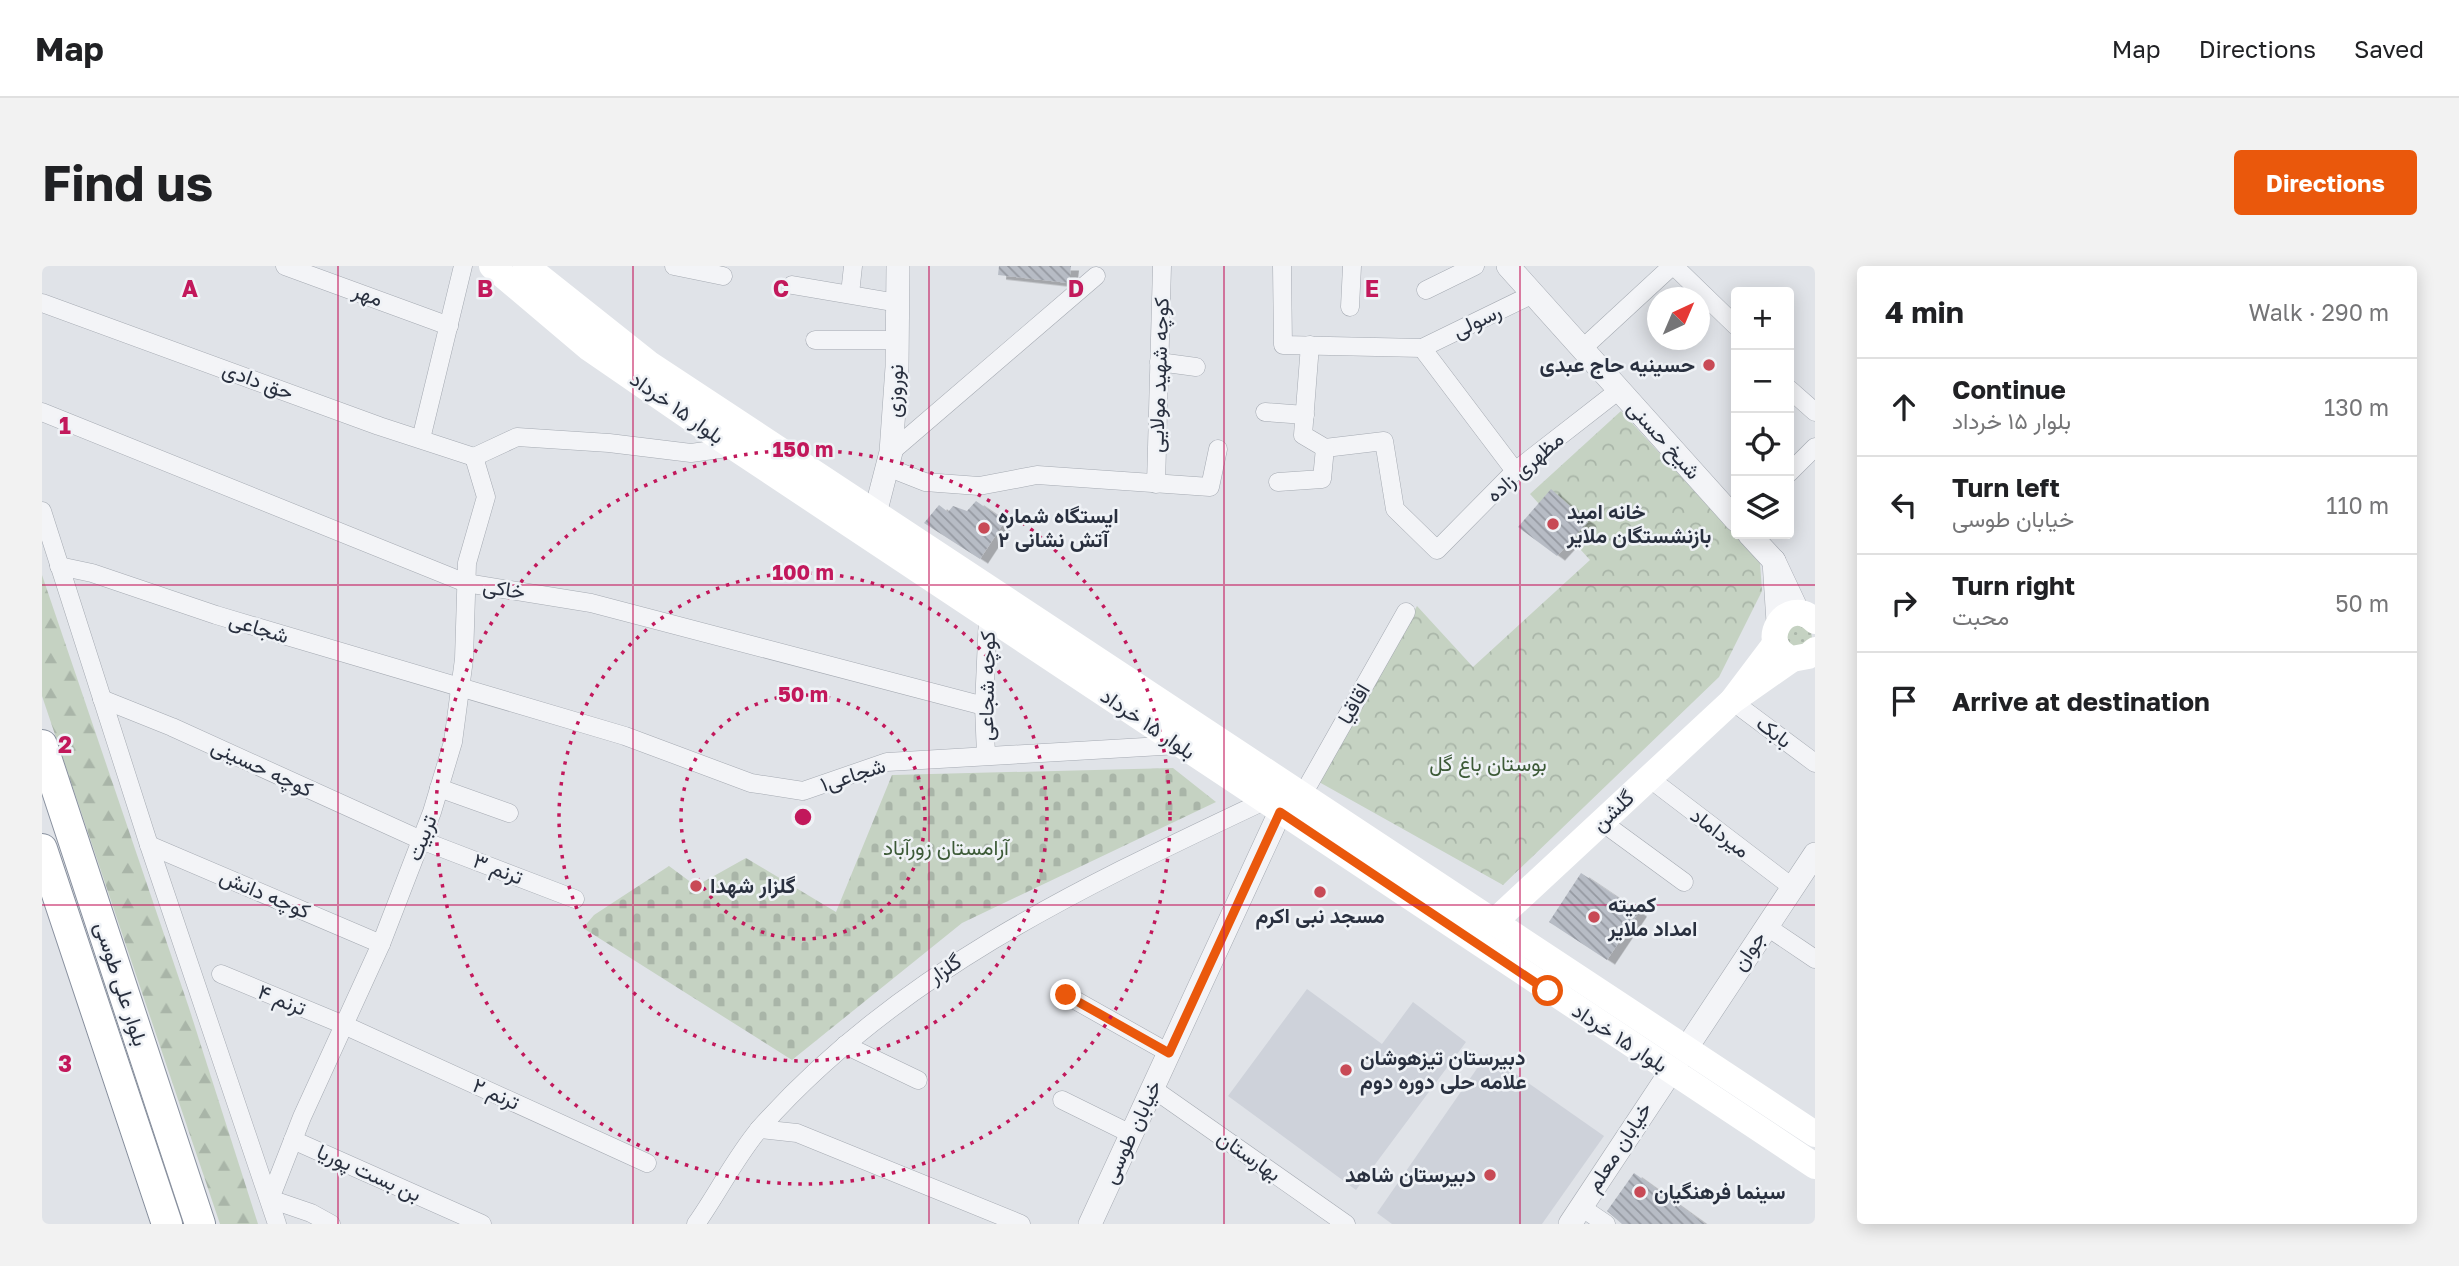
<!DOCTYPE html>
<html lang="en">
<head>
<meta charset="utf-8">
<style>
	:root { --surface:#fff; --page:#f2f2f2; --text:#202124; --muted:#757577; --line:#e0e0e0; --accent:#ea580c }
	body { margin:0; font-family:"Golos Text",Vazirmatn,sans-serif; background:var(--page); color:var(--text) }
	.controls { position:absolute; right:21px; top:21px; display:grid; overflow:hidden; border-radius:7px; box-shadow:0 4px 18px #0003 }
	.controls button { width:63px; height:63px; display:grid; place-items:center; padding:0; border:0; border-bottom:2px solid var(--line); background:var(--surface); color:var(--text); font:35px sans-serif }
	.compass { position:absolute; left:1605px; top:21px; width:63px; height:63px; border-radius:50%; background:var(--surface); box-shadow:0 4px 18px #0003; rotate:44deg }
	.stop { position:absolute; width:21px; height:21px; margin:-16px; border:5px solid #ea580c; border-radius:50%; background:#fff }
	.stop.end { background:#ea580c; border-color:#fff; box-shadow:0 2px 7px #0008 }
	.list { margin:0; padding:0; list-style:none }
	h2 { display:flex; justify-content:space-between; align-items:center; height:91px; margin:0; padding:0 28px; font-size:30px }
	h2 small { font-size:23px; font-weight:400; color:var(--muted) }
	.list li { display:grid; grid-template-columns:46px 1fr auto; gap:21px; align-items:center; box-sizing:border-box; height:98px; padding:0 28px; border-top:2px solid var(--line) }
	.list b { display:block; font-size:26px; white-space:nowrap }
	.list p { margin:0; font-size:23px; white-space:nowrap; color:var(--muted) }
	.list em { font-size:23px; font-style:normal; color:var(--muted) }
	.icon { flex:none; width:38px; height:38px; fill:none; stroke:currentColor; stroke-width:2; stroke-linecap:round; stroke-linejoin:round }
	.map { position:relative; flex:none; width:1773px; height:958px; overflow:hidden; border-radius:7px }
	header { display:flex; align-items:center; gap:42px; box-sizing:border-box; height:98px; padding:0 35px; background:var(--surface); border-bottom:2px solid var(--line) }
	header strong { font-size:33px }
	nav { display:flex; gap:38px; margin-inline-start:auto; font-size:24px }
	.intro { display:flex; align-items:center; justify-content:space-between; box-sizing:border-box; height:168px; padding:0 42px }
	h1 { margin:0; font-size:49px }
	.button { padding:18px 32px; border-radius:7px; background:var(--accent); color:#fff; font-size:24px; font-weight:700 }
	main { display:flex; gap:42px; padding:0 42px }
	aside { flex:1; background:var(--surface); border-radius:7px; box-shadow:0 4px 18px #0003 }
	.map>svg:first-child { display:block }
</style>
</head>
<body>
<header>
<strong>Map</strong>
<nav><a>Map</a><a>Directions</a><a>Saved</a></nav>
</header>
<div class="intro"><h1>Find us</h1><a class="button">Directions</a></div>
<main>
<div class="map">
<svg width="1773" height="958" viewBox="0 0 1773 958">
	<defs>
		<pattern id="grass-dots" width="8" height="8" patternUnits="userSpaceOnUse" patternTransform="scale(1.75)"><rect width="8" height="8" fill="#c5d2c2"/><path d="M2 2h.1M6 6h.1" fill="none" stroke="#a9b5a8" stroke-width="1.8" stroke-linecap="round"/></pattern>
		<pattern id="forest-firs" width="22" height="20" patternUnits="userSpaceOnUse" patternTransform="scale(1.75)"><rect width="22" height="20" fill="#c5d2c2"/><path d="M5 1l3.5 6h-7zM16 11l3.5 6h-7z" fill="#a9b5a8"/></pattern>
		<pattern id="cemetery-stones" width="16" height="16" patternUnits="userSpaceOnUse" patternTransform="scale(1.75)"><rect width="16" height="16" fill="#c5d2c2"/><path d="M2 7V4a2 2 0 0 1 4 0v3zM10 15v-3a2 2 0 0 1 4 0v3z" fill="#a9b5a8"/></pattern>
		<pattern id="park-crowns" width="20" height="18" patternUnits="userSpaceOnUse" patternTransform="scale(1.75)"><rect width="20" height="18" fill="#c5d2c2"/><path d="M2 6a3 3 0 1 1 6 0M12 15a3 3 0 1 1 6 0" fill="none" stroke="#a9b5a8"/></pattern>
		<pattern id="building-back-hatch" width="6" height="6" patternUnits="userSpaceOnUse" patternTransform="scale(1.75)"><rect width="6" height="6" fill="#b7bcc5"/><path d="M-1 5l2 2M0 0l6 6M5-1l2 2" fill="none" stroke="#9599a1"/></pattern>
		<filter id="shadow"><feDropShadow dx="8" dy="4.5" stdDeviation="0" flood-color="#0004"/></filter>
	</defs>
	<rect width="100%" height="100%" fill="#e0e3e8"/>
	<g fill="#ced2da">
		<path d="M1265,723L1340,778L1371,736L1424,776L1314,924L1186,830Z"/>
		<path d="M1445,788L1562,870L1500,958H1350L1335,947Z"/>
	</g>
	<path fill="url(#grass-dots)" d="M1748,355L1769,363L1770,373L1750,384L1741,363Z"/>
	<path fill="url(#forest-firs)" d="M0,309L147,742L216,958H178L0,430Z"/>
	<path fill="url(#cemetery-stones)" d="M1131,502L1174,536L920,657L750,794L541,662L552,649L627,600L654,620L704,592L794,646L850,509Z"/>
	<path fill="url(#park-crowns)" d="M1579,145L1718,297L1720,325L1677,411L1461,619L1277,516L1375,340L1431,401L1548,294L1488,228Z"/>
	<g fill="url(#building-back-hatch)" filter="url(#shadow)">
		<path d="M957,0H1029L1027,17L956,9Z"/>
		<path d="M1509,223L1546,256L1515,290L1476,261Z"/>
		<path d="M934,235L963,255L938,293L882,257L897,239L906,246L911,240L925,245Z"/>
		<path d="M1539,607L1597,646L1565,694L1507,656Z"/>
		<path d="M1592,907L1663,958H1580L1565,945Z"/>
	</g>
	<g fill="none" stroke-linecap="round" stroke-linejoin="round">
		<g stroke="#a5aab2" stroke-width="19">
			<g id="minor">
				<path d="M243,0L407,60"/>
				<path d="M632,0L681,10"/>
				<path d="M1240,0L1241,79L1380,82L1491,28"/>
				<path d="M1632,0L1694,60"/>
				<path d="M750,19L856,37"/>
				<path d="M1384,24L1433,0"/>
				<path d="M808,28L811,0"/>
				<path d="M0,37L337,160L432,191"/>
				<path d="M1308,41L1310,0"/>
				<path d="M773,74H855"/>
				<path d="M1268,79L1261,169L1283,182L1342,175L1353,243L1395,284L1473,205L1577,124"/>
				<path d="M1380,82L1473,205"/>
				<path d="M1540,83L1630,0"/>
				<path d="M1117,96L1154,101"/>
				<path d="M1747,123L1773,146"/>
				<path d="M0,146L424,317L549,337L942,440"/>
				<path d="M1223,146L1263,149"/>
				<path d="M379,173L421,0"/>
				<path d="M849,186L1054,10"/>
				<path d="M432,191L475,171L567,177L649,187L692,181"/>
				<path d="M845,201L883,216L937,220L995,209L1168,221L1176,183"/>
				<path d="M1747,207L1773,181"/>
				<path d="M1236,216L1280,213L1283,182"/>
				<path d="M1114,218L1120,0"/>
				<path d="M0,245L107,579L235,958"/>
				<path d="M17,300L50,307L174,349L583,470L709,517L761,525L845,496L1137,479"/>
				<path d="M60,433L130,461L379,574L533,633"/>
				<path d="M1690,435L1773,497"/>
				<path d="M944,489L942,440L946,351"/>
				<path d="M1607,512L1750,621"/>
				<path d="M397,522L467,547"/>
				<path d="M1260,530L1364,346"/>
				<path d="M1560,556L1642,616"/>
				<path d="M107,579L339,678"/>
				<path d="M1724,660L1773,693"/>
				<path d="M179,708L302,759L605,897"/>
				<path d="M1024,729L1127,787"/>
				<path d="M803,779L876,814"/>
				<path d="M1110,822L1304,958"/>
				<path d="M1020,834L1089,868"/>
				<path d="M717,863L755,867L979,958"/>
				<path d="M251,874L440,958"/>
				<path d="M1539,941L1564,958"/>
				<path d="M289,958L269,947L228,933L260,851L339,678L390,546L411,476L422,393L425,297L444,231L432,191"/>
				<path d="M654,958C676,927 694,890 719,861C856,707 1038,622 1222,535"/>
			</g>
		</g>
		<g stroke="#a5aab2" stroke-width="24">
			<g id="tertiary">
				<path d="M1466,0L1694,254"/>
				<path d="M833,248L849,186L855,101L856,0"/>
				<path d="M1707,268L1732,295"/>
				<path d="M1736,356L1732,295L1756,346"/>
				<path d="M1048,958L1238,546"/>
				<path d="M1528,958L1773,588"/>
			</g>
		</g>
		<g stroke="#88909e" stroke-width="32">
			<g id="trunk">
				<path d="M0,479L158,958"/>
				<path d="M0,583L125,958"/>
			</g>
		</g>
		<use href="#minor" stroke="#f3f4f7" stroke-width="18"/>
		<use href="#tertiary" stroke="#f3f4f7" stroke-width="23"/>
		<g stroke="#fff" stroke-width="26">
			<path d="M450,0L547,82L672,168L1773,900"/>
			<path d="M484,0L606,97L1773,868"/>
			<path d="M1773,355C1744,327 1712,379 1750,393L1766,390L1773,384"/>
			<path d="M1733,378L1690,435L1750,393"/>
			<path d="M1452,656L1690,435"/>
		</g>
		<use href="#trunk" stroke="#fff" stroke-width="30"/>
	</g>
	<g fill="none" stroke-linecap="round" stroke-linejoin="round">
		<path stroke="#ea580c" stroke-width="9" d="M1024,729L1127,787L1238,546L1506,725"/>
	</g>
	<path fill="none" stroke="#c2185b" stroke-width="2" stroke-opacity="0.55" d="M296,0V958M591,0V958M887,0V958M1182,0V958M1478,0V958M0,319H1773M0,639H1773"/>
	<g fill="none" stroke="#c2185b" stroke-width="3.5" stroke-dasharray="3.5 7">
		<circle cx="761" cy="551" r="122"/>
		<circle cx="761" cy="551" r="244"/>
		<circle cx="761" cy="551" r="367"/>
	</g>
	<g fill="#c84a56" stroke="#eff2f6" stroke-width="2.5">
		<circle cx="1667" cy="99" r="7"/>
		<circle cx="1511" cy="258" r="7"/>
		<circle cx="942" cy="262" r="7"/>
		<circle cx="654" cy="620" r="7"/>
		<circle cx="1278" cy="626" r="7"/>
		<circle cx="1552" cy="651" r="7"/>
		<circle cx="1304" cy="804" r="7"/>
		<circle cx="1448" cy="909" r="7"/>
		<circle cx="1598" cy="926" r="7"/>
	</g>
	<g text-anchor="middle" stroke-width="5" stroke-linejoin="round" paint-order="stroke">
		<g font-size="21" fill="#29303f" stroke="#eff2f6">
			<text transform="translate(326 29) rotate(21)" y="7">مهر</text>
			<text transform="translate(1435 55) rotate(-26)" y="7">رسولی</text>
			<text transform="translate(1117 109) rotate(-88)" y="7">کوچه شهید مولایی</text>
			<text transform="translate(216 115) rotate(20)" y="7">حق دادی</text>
			<text transform="translate(853 125) rotate(-87)" y="7">نوروزی</text>
			<text transform="translate(635 142) rotate(35)" y="7">بلوار ۱۵ خرداد</text>
			<text transform="translate(1622 174) rotate(48)" y="7">شیخ حسنی</text>
			<text transform="translate(1483 201) rotate(-41)" y="7">مظهری زاده</text>
			<text transform="translate(462 323) rotate(9)" y="7">خاکی</text>
			<text transform="translate(217 362) rotate(17)" y="7">شجاعی</text>
			<text transform="translate(945 420) rotate(-89)" y="7">کوچه شجاعی</text>
			<text transform="translate(1312 438) rotate(-60)" y="7">اقاقیا</text>
			<text transform="translate(1106 458) rotate(34)" y="7">بلوار ۱۵ خرداد</text>
			<text transform="translate(1732 466) rotate(37)" y="7">بابک</text>
			<text transform="translate(220 502) rotate(25)" y="7">کوچه حسینی</text>
			<text transform="translate(811 509) rotate(-18)" y="7">شجاعی۱</text>
			<text transform="translate(1571 545) rotate(-43)" y="7">گلشن</text>
			<text transform="translate(1678 567) rotate(37)" y="7">میرداماد</text>
			<text transform="translate(380 572) rotate(-69)" y="7">تربیت</text>
			<text transform="translate(456 603) rotate(21)" y="7">ترنم ۳</text>
			<text transform="translate(223 628) rotate(23)" y="7">کوچه دانش</text>
			<text transform="translate(1707 685) rotate(-56)" y="7">جوان</text>
			<text transform="translate(903 703) rotate(-34)" y="7">گلزار</text>
			<text transform="translate(79 718) rotate(72)" y="7">بلوار علی طوسی</text>
			<text transform="translate(240 734) rotate(22)" y="7">ترنم ۴</text>
			<text transform="translate(1578 772) rotate(33)" y="7">بلوار ۱۵ خرداد</text>
			<text transform="translate(454 828) rotate(24)" y="7">ترنم ۲</text>
			<text transform="translate(1090 866) rotate(-65)" y="7">خیابان طوسی</text>
			<text transform="translate(1577 881) rotate(-57)" y="7">خیابان معلم</text>
			<text transform="translate(1207 890) rotate(35)" y="7">بهارستان</text>
			<text transform="translate(327 907) rotate(24)" y="7">بن بست پوریا</text>
		</g>
		<g font-size="21" font-weight="bold" fill="#29303f" stroke="#eff2f6" text-anchor="start">
			<text x="1653" y="106" text-anchor="end">حسینیه حاج عبدی</text>
			<text x="1525" y="253">خانه امید<tspan x="1525" dy="24">بازنشستگان ملایر</tspan></text>
			<text x="956" y="257">ایستگاه شماره<tspan x="956" dy="24">۲ آتش نشانی</tspan></text>
			<text x="668" y="627">گلزار شهدا</text>
			<text x="1566" y="646">کمیته<tspan x="1566" dy="24">امداد ملایر</tspan></text>
			<text x="1278" y="657" text-anchor="middle">مسجد نبی اکرم</text>
			<text x="1318" y="799">دبیرستان تیزهوشان<tspan x="1318" dy="24">علامه حلی دوره دوم</tspan></text>
			<text x="1434" y="916" text-anchor="end">دبیرستان شاهد</text>
			<text x="1612" y="933">سینما فرهنگیان</text>
		</g>
		<g font-size="21" fill="#3c5a37" stroke="#eff2f6">
			<text x="1446" y="505">بوستان باغ گل</text>
			<text x="904" y="589">آرامستان زورآباد</text>
		</g>
	</g>
	<g font-size="23" text-anchor="middle" font-weight="bold" fill="#c2185b" stroke="#eff2f6" stroke-width="5" stroke-linejoin="round" paint-order="stroke">
		<text x="148" y="31">A</text>
		<text x="443" y="31">B</text>
		<text x="739" y="31">C</text>
		<text x="1034" y="31">D</text>
		<text x="1330" y="31">E</text>
		<text x="23" y="168">1</text>
		<text x="23" y="487">2</text>
		<text x="23" y="806">3</text>
	</g>
	<circle cx="761" cy="551" r="10" fill="#c2185b" stroke="#eff2f6" stroke-width="3.5"/>
	<g font-size="21" text-anchor="middle" font-weight="bold" fill="#c2185b" stroke="#eff2f6" stroke-width="5" stroke-linejoin="round" paint-order="stroke">
		<text x="761" y="191">150 m</text>
		<text x="761" y="314">100 m</text>
		<text x="761" y="436">50 m</text>
	</g>
</svg>
<div class="controls">
<button>+</button>
<button>−</button>
<button><svg class="icon" aria-label="locate" viewBox="0 0 24 24"><circle cx="12" cy="12" r="6"/><path d="M12 2v4M12 18v4M2 12h4M18 12h4"/></svg></button>
<button><svg class="icon" aria-label="layers" viewBox="0 0 24 24"><path d="M12 4l9 5-9 5-9-5zM3 14l9 5 9-5"/></svg></button>
</div>
<svg class="compass" viewBox="-18 -18 36 36"><path d="M0-13l5 13h-10z" fill="#e53935"/><path d="M0 13l5-13h-10z" fill="#757577"/></svg>
<div class="stop" style="left:1506px;top:725px"></div>
<div class="stop end" style="left:1024px;top:729px"></div>
</div>
<aside>
<h2>4 min<small>Walk · 290 m</small></h2>
<ul class="list">
<li><svg class="icon" aria-label="ahead" viewBox="0 0 24 24"><path d="M12 20V5M6 11l6-6 6 6"/></svg><div><b>Continue</b><p>بلوار ۱۵ خرداد</p></div><em>130 m</em></li>
<li><svg class="icon" aria-label="left" viewBox="0 0 24 24"><path d="M17 20v-9H6M10 6l-5 5 5 5"/></svg><div><b>Turn left</b><p>خیابان طوسی</p></div><em>110 m</em></li>
<li><svg class="icon" aria-label="right" viewBox="0 0 24 24"><path d="M7 20v-9h11M14 6l5 5-5 5"/></svg><div><b>Turn right</b><p>محبت</p></div><em>50 m</em></li>
<li><svg class="icon" aria-label="arrive" viewBox="0 0 24 24"><path d="M6 21V4h12l-3 4 3 4H6"/></svg><div><b>Arrive at destination</b></div></li>
</ul>
</aside>
</main>
</body>
</html>
